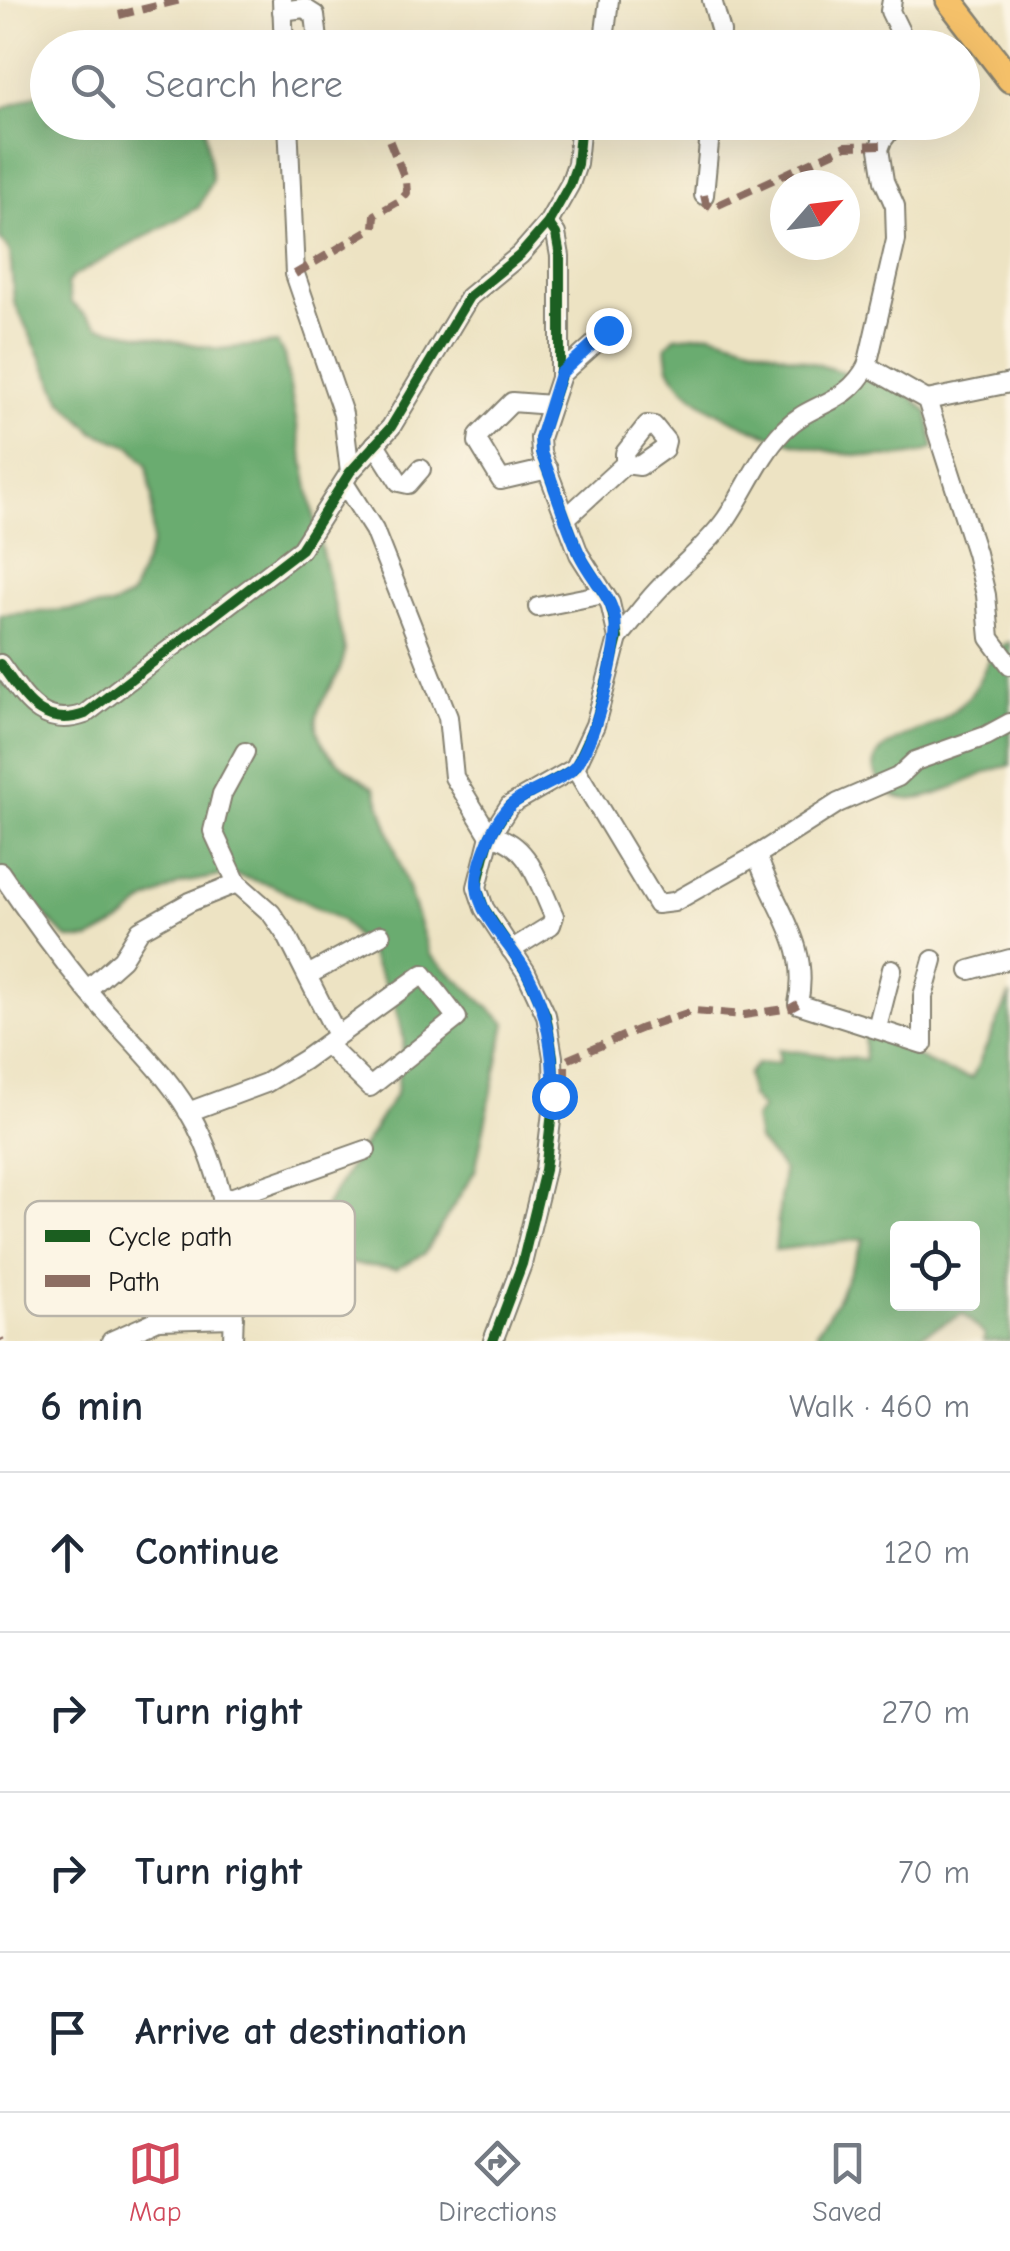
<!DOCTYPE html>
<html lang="en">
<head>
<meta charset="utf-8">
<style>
	:root { --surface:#fff; --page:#f6f6f7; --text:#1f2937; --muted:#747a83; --line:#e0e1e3; --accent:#d1495b }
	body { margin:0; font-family:"Comic Neue",sans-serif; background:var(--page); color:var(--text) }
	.controls { position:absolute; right:30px; bottom:30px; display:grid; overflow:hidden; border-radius:10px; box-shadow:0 10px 40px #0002 }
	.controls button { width:90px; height:90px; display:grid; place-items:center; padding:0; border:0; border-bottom:2px solid var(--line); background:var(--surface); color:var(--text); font:50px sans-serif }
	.compass { position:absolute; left:770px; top:170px; width:90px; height:90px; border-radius:50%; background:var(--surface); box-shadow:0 10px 40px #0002; rotate:62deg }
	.stop { position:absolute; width:30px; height:30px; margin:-22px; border:8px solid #1a73e8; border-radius:50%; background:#fff }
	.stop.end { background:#1a73e8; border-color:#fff; box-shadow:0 2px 10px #0008 }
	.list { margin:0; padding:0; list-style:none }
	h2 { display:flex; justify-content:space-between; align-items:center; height:130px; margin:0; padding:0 40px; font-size:42px }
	h2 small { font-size:32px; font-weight:400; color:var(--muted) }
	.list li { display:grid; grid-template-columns:65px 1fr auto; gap:30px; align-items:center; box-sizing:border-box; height:160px; padding:0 40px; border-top:2px solid var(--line) }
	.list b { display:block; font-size:38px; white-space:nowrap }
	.list em { font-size:32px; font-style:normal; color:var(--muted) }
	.icon { flex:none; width:55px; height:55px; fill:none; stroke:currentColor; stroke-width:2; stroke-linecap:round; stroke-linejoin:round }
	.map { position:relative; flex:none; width:1010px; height:1341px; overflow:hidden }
	.search { position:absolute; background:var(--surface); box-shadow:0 10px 40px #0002; left:30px; right:30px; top:30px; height:110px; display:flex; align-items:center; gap:25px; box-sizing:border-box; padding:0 35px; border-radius:55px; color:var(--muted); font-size:38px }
	.sheet { height:770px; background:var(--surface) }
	nav { display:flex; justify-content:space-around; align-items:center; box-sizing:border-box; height:140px; border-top:2px solid var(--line); background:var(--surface); font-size:28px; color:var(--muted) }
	nav a { display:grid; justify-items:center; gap:5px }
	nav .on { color:var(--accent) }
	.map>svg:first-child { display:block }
</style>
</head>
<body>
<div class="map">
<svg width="1010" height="1341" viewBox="0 0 1010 1341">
	<rect width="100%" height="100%" fill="#fcf5e5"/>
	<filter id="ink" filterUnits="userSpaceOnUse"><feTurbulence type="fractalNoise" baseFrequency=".01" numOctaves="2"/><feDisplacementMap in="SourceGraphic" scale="20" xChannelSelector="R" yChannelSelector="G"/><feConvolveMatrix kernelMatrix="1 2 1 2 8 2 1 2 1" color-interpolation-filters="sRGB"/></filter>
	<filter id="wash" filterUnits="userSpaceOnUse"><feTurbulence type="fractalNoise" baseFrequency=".0048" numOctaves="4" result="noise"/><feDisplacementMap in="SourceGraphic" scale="40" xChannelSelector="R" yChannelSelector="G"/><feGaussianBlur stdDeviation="2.25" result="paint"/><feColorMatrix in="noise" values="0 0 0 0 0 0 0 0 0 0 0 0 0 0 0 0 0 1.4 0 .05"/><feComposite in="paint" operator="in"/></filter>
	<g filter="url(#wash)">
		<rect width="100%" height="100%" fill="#ede3c3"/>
		<g fill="#6aac6f" stroke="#436446" stroke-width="2.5" fill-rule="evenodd">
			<path d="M47,90L48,122L204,123L212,180L199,207L72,277L67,285L71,303L99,327L219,349L277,343L284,355L316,526L345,650C342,672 333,683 322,702C301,741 345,770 375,788L430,955L506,1023L475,1171L424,1254L396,1269L352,1264L317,1238L313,1226L396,1093L404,1039L395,1005L368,951L341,920L271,885L232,874L182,883L145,902L120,923L90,939H68L0,870V615L112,606L131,596L152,544V497L147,465L132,447L95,433L62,401L14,302L10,252L0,239V110Z"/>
			<path d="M711,333L904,390L928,412L934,448C877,477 699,430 670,369C667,363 667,353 666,346L675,337Z"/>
			<path d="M1010,642V766C974,769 904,830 878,779C859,743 919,735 941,720C951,713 963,704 970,695C986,675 985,651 1010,642Z"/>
			<path d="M1010,994V1341H983L985,1335L963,1314L909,1341H818L817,1331L836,1302L864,1239L775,1250L783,1170L758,1141L754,1118L762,1109L751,1096L747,1074L757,1064L780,1062L778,1049L865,1060L864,1031L949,1072L972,1078ZM898,1228H972V1304H898Z"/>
		</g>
	</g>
	<g filter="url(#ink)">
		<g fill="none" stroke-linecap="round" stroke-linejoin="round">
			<g stroke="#848070" stroke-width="22">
				<g id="minor">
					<path d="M282,0L284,48"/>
					<path d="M712,0L721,32L720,48"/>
					<path d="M892,0L890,11L908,48"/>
					<path d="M282,11L304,8L315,15L319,48"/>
					<path d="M603,48L609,0"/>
					<path d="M288,122L295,274L343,414L350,472"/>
					<path d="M704,195L711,122"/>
					<path d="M867,366L927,400L976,553L986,595L990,638L1010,665"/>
					<path d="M560,375L609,331"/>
					<path d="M927,400L1010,383"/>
					<path d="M375,444L399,482L408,484L421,469"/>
					<path d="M548,469L501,480L478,442L479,435L512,402L551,405"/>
					<path d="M344,483L374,530L448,717L454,777L490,836C529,841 539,885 554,916L551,925L511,950"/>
					<path d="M566,518L625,464V453L647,425L654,426L666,441L664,449L640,466L625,464"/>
					<path d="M538,607L604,594"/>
					<path d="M618,638C631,623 643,606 657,591C679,567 707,546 726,519C746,490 759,456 784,430C812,401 846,406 867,366L896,240L895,206L884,181L879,149L882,141L896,122"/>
					<path d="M0,664C24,696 40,730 85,714L301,549L350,472L391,427L469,297L520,255L548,223L570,184L577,164L581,122"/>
					<path d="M245,752L222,794L213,831L237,883L271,913L287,936L337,1035"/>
					<path d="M575,768L657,904L674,902L757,855L838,803L898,777L915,761L986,736L1010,723"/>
					<path d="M757,855C774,909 811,942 798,1004L923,1044V996L933,960"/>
					<path d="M0,872C27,912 56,952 86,989C123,1034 169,1072 196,1125C230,1193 236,1267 233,1341"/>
					<path d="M970,970L1010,959"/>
					<path d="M308,975L381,935"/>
					<path d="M87,990L122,959L140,930L190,902L237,883"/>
					<path d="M877,1028L892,969"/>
					<path d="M188,1112L266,1083L304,1060L423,974L457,1018L370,1087L326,1044"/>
					<path d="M222,1201L366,1150"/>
					<path d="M111,1341L158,1320L234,1318"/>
					<path d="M493,1341L522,1264L545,1170L554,1096L553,1057L546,1015L526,972L484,908L477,887L490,836L510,805L575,768L595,725L618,638L610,603L579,554L541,453L540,438L560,378V256L556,234L548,223"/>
				</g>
			</g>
			<g stroke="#848070" stroke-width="30">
				<path id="highway" d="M949,0L1010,79"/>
			</g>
			<use href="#minor" stroke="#fff" stroke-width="18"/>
			<use href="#highway" stroke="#f5c16b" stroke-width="25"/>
			<g stroke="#8d6e63" stroke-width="8" stroke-dasharray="15 8" stroke-linecap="butt">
				<path d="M119,15L181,0"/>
				<path d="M704,195L706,204L712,208L846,146L881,145"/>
				<path d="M295,274L374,227L375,215L401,200L407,193L406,181L387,135"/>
				<path d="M565,1081V1062L569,1059L642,1028L693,1011L744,1015L791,1008L798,1004"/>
				<path d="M0,1339L1,1341"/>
			</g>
			<g stroke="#fcf5e5" stroke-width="16">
				<g id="cycleway">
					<path d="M0,664C24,696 40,730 85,714L301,549L350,472L391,427L469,297L520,255L548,223L570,184L577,164L581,122"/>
					<path d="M493,1341L522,1264L545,1170L554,1096L553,1057L546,1015L526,972L484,908L477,887L490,836L510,805L575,768L595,725L618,638L610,603L579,554L541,453L540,438L560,378V256L556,234L548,223"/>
				</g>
			</g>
			<use href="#cycleway" stroke="#1b5e20" stroke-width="10"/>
		</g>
	</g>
	<g fill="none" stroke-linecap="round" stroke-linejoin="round" filter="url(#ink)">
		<path stroke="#1a73e8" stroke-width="12" d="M554,1096C553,1052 548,1010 526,971C512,946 479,917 477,886C476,864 495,818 512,804C530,790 554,784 572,770C593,752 620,647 615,619C611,595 589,576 579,553C564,521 555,486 541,453L540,438L560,374L608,330"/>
	</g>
	<rect x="25" y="1201" width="330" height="115" rx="15" fill="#fcf5e5" stroke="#b9b4a9" stroke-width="2.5"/>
	<rect x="45" y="1230" width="45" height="12" fill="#1b5e20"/>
	<rect x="45" y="1275" width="45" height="12" fill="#8d6e63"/>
	<g font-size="28" fill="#1c1c1c">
		<text x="108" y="1246">Cycle path</text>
		<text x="108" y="1291">Path</text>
	</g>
</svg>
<div class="controls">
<button><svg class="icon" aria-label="locate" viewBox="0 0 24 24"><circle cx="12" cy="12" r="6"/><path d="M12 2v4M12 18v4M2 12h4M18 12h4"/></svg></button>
</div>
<svg class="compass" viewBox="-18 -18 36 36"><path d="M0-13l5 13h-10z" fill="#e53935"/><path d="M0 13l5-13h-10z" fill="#747a83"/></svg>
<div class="stop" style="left:554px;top:1096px"></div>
<div class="stop end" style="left:608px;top:330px"></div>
<div class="search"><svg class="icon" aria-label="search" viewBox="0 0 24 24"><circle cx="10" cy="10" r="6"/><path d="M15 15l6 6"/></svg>Search here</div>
</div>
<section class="sheet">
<h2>6 min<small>Walk · 460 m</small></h2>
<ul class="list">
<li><svg class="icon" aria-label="ahead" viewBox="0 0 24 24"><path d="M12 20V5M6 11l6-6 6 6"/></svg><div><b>Continue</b></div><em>120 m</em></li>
<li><svg class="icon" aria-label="right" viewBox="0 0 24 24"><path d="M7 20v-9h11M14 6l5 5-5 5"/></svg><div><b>Turn right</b></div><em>270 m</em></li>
<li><svg class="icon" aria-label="right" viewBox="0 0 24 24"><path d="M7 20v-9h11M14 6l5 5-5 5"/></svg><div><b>Turn right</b></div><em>70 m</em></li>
<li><svg class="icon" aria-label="arrive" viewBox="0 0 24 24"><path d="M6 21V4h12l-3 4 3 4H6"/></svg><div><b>Arrive at destination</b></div></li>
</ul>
</section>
<nav>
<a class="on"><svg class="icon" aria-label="map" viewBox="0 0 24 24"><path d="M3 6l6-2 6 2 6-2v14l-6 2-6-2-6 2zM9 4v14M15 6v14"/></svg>Map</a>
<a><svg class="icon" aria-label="directions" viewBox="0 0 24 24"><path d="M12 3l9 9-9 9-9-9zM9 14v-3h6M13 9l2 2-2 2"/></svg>Directions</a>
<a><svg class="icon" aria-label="saved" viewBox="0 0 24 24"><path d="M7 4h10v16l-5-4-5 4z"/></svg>Saved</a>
</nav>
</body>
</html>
